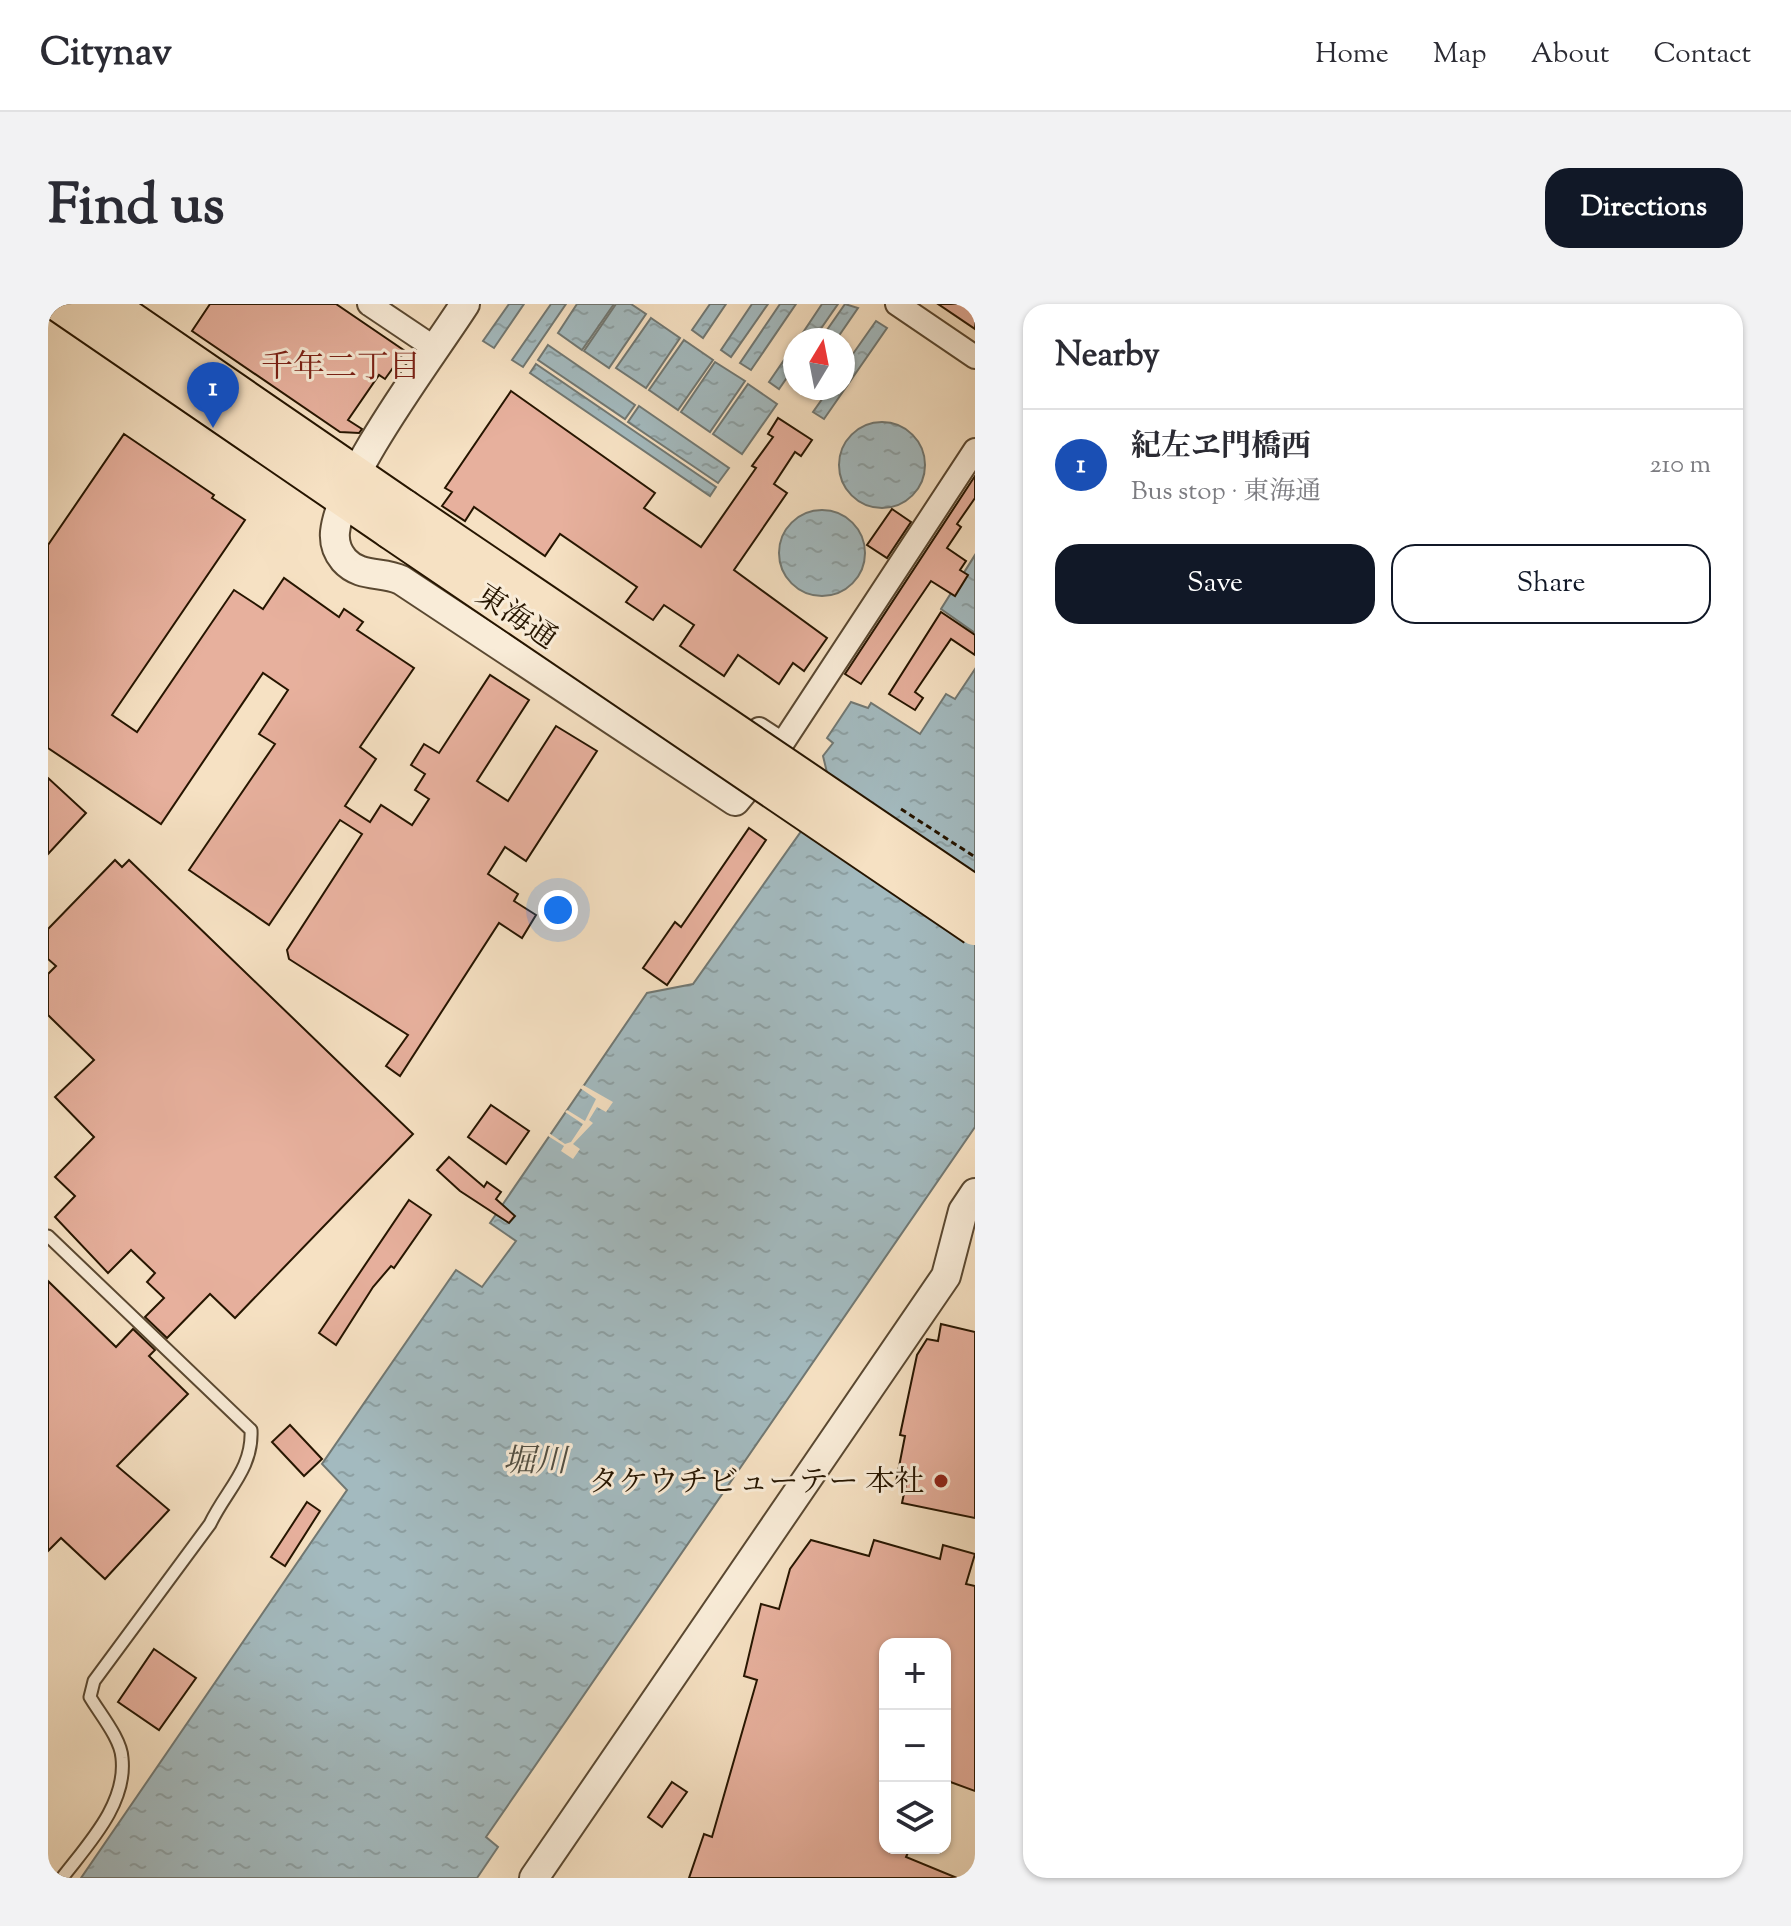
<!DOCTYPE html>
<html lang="en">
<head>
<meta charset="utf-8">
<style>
	:root { --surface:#fff; --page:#f2f2f3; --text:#2b2b33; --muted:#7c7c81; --line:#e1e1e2; --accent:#111827 }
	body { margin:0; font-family:"Sorts Mill Goudy","Noto Serif JP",serif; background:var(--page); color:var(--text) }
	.controls { position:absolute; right:24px; bottom:24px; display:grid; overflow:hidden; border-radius:16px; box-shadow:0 2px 6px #0004 }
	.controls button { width:72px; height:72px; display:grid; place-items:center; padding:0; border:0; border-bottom:2px solid var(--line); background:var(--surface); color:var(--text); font:40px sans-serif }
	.compass { position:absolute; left:735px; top:24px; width:72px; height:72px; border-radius:50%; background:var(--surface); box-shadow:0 2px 6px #0004; rotate:10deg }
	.you { position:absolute; left:510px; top:606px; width:28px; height:28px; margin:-20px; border:6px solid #fff; border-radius:50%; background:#1a73e8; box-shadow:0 0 0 12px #1a73e833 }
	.badge { display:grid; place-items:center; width:52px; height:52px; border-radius:50%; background:var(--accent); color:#fff; font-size:26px; font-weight:700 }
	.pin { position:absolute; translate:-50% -66px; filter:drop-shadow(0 2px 4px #0008) }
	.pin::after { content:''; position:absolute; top:42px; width:28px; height:24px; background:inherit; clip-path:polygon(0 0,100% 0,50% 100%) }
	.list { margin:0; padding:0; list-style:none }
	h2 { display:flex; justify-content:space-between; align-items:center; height:104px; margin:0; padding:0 32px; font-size:34px }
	h2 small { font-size:26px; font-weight:400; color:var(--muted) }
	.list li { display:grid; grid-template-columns:52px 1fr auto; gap:24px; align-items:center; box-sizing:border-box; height:112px; padding:0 32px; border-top:2px solid var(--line) }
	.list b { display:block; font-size:30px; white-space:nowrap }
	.list p { margin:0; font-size:26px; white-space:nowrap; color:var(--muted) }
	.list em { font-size:26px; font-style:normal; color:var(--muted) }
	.actions { display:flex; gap:16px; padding:24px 32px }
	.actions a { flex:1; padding:18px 0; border:2px solid var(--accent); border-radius:24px; text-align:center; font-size:28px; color:var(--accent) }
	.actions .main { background:var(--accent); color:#fff }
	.icon { flex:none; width:44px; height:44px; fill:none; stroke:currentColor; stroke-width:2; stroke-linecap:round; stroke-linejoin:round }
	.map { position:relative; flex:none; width:927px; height:1574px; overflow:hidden; border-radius:24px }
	header { display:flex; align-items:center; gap:48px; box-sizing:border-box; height:112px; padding:0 40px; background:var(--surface); border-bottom:2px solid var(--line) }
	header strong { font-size:38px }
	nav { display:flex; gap:44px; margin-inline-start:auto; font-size:28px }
	.intro { display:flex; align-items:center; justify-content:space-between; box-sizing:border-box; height:192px; padding:0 48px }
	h1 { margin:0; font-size:56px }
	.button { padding:20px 36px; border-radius:24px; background:var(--accent); color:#fff; font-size:28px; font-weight:700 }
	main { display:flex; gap:48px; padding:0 48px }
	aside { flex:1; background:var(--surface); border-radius:24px; box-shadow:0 2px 6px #0004 }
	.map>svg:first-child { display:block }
</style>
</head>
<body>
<header>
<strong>Citynav</strong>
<nav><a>Home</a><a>Map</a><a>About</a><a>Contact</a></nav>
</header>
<div class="intro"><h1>Find us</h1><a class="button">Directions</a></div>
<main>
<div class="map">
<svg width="927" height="1574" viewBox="0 0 927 1574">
	<defs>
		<pattern id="water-ripples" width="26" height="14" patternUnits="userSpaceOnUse" patternTransform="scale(2)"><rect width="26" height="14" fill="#a3babf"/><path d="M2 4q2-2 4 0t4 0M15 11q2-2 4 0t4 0" fill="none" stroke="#8c9fa2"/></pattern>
	</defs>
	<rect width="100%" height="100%" fill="#f6e1c3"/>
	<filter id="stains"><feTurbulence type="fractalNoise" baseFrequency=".0025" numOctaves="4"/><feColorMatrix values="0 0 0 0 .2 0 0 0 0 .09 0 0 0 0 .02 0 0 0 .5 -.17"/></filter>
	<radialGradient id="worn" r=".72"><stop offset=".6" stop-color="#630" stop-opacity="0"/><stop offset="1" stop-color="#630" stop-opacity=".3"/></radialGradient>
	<g fill="url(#water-ripples)" stroke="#717873" stroke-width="2">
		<path d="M461,0H476L446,44L435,37Z"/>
		<path d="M503,0H518L475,63L464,56Z"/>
		<path d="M529,0H566L534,46L510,29Z"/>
		<path d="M568,0H583L598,10L561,64L536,47Z"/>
		<path d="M662,0H678L655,34L644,26Z"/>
		<path d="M704,0H720L683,53L673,46Z"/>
		<path d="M732,0H748L703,66L692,59Z"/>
		<path d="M774,0H790L765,36H750Z"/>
		<path d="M797,0L810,4L788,36H772Z"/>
		<path d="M603,14L632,34L598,84L568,64Z"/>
		<path d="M828,17L839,24L776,115L765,108L782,84H795V64Z"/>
		<path d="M636,36L665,56L630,106L601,86Z"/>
		<path d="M747,40V62L731,85L721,78Z"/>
		<path d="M500,41L587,101L577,115L490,56Z"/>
		<path d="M667,58L697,77L662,128L633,108Z"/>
		<path d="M488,60L668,183L662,192L482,69Z"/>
		<path d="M700,80L729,100L694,150L665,130Z"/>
		<path d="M591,102L681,164L670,179L580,118Z"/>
		<circle cx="834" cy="161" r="43"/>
		<circle cx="774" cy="249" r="43"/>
		<path d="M927,251V329L893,305Z"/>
		<path d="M927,365V823L438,1533L450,1543L429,1574H33L299,1186L274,1160L408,966L434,983L468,937L442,919L599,689L645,680L783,485L775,452L785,439L779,434L803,398L820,404L823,399L872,430L898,390L907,395Z"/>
	</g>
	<path fill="#f6e1c3" d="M535,781L565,798L558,808L549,803L541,816L545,819L525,840L532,845L525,855L513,847L516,842L500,832L501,829L517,840L523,838L535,820L517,808L519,806L537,817L548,795L532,784Z"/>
	<g fill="#e7b09d" stroke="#261500" stroke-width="2">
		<path d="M162,0H288L357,47L337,75L331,71L300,116L314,125L311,129L292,128L144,27Z"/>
		<path d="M890,0H927V25Z"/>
		<path d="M463,87L607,189L596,204L653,243L708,164L704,162L725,133L720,130L730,114L764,136L753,152L747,148L726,180L739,189L686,266L779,334L756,367L745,359L731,380L690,351L676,372L632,342L646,321L616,301L605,316L578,298L589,283L512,230L497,252L426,203L417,217L394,202L404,188L397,184Z"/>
		<path d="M76,130L166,191L164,194L197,216L64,411L89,428L186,286L215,305L236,274L291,313L296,305L315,318L309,326L366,364L312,443L328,455L297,502L322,518L333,501L364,521L381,495L367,486L377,470L363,461L376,440L391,449L442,371L481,396L429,477L460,497L508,422L549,447L478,557L457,543L440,570L470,590L466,597L488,611L474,634L451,619L352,772L338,762L360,731L241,655L239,646L314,530L292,516L221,621L141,566L227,440L211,430L240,386L215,369L113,520L0,444V241Z"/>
		<path d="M927,172V194L909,220L913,223L899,244L918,257L912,266L920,271L907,292L883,277L813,380L797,370Z"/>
		<path d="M844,205L863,218L839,254L819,241Z"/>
		<path d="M893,308L927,331V351L903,335L867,388L875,394L867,406L841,390Z"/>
		<path d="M0,474L38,509L0,550Z"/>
		<path d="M701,524L718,536L619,681L595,664L627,618L633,623Z"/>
		<path d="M67,556L74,563L81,556L365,830L187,1014L162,990L119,1034L97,1013L116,994L99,978L107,969L83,946L60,969L7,913L27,892L7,873L46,833L7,793L46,756L0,711V670L8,662L0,655V625Z"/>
		<path d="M443,801L481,827L458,860L420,833Z"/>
		<path d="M401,853L436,883L439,878L453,888L448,895L467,912L461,919L412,887L389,866Z"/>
		<path d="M361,896L383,911L346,964L343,962L325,983L288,1041L271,1029Z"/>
		<path d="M0,977L68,1043L85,1025L107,1046L101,1052L140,1090L69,1162L121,1206L57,1275L13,1234L0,1247Z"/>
		<path d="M893,1020L927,1028V1214L854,1199L858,1180L848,1178L857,1132L852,1131L869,1051L879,1035L890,1037Z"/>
		<path d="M242,1121L274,1155L256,1172L224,1138Z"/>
		<path d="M259,1198L272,1207L237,1262L223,1253Z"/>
		<path d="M763,1236L821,1252L826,1236L892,1255L895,1241L927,1250L918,1280L927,1282V1487L897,1476V1340H837V1544H862L858,1553L909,1574H641L656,1530L664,1533L709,1376L696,1372L713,1300L731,1305L742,1265Z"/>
		<path d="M106,1345L148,1374L111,1426L70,1398Z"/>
		<path d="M624,1478L639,1488L614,1523L600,1513Z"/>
	</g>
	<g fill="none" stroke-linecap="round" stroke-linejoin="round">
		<g stroke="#5a4831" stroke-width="15">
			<path id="service" d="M0,932L203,1126C205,1165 178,1186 162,1220L46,1377L42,1393C52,1410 73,1435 74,1454C79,1500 40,1540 14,1574"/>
		</g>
		<g stroke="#5a4831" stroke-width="26">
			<g id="minor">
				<path d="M321,0L388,45"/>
				<path d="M849,0L927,53"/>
				<path d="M711,425L734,440L927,146"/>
			</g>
		</g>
		<g stroke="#5a4831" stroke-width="32">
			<g id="tertiary">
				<path d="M417,0C383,53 293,171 287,228C286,239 290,249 296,256C312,274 334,267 353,276L687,497L719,458"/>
				<path d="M486,1574L898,972L915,907L927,889"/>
			</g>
		</g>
		<g stroke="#261500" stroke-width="40">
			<g id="primary">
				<path d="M12,0L342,226"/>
				<path d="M59,0L356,204"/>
			</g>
		</g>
		<path stroke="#261500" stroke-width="3" stroke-dasharray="6 4" stroke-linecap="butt" d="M853,505L927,553"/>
		<use href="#service" stroke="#f9ecd8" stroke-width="11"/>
		<use href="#minor" stroke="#f9ecd8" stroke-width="22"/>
		<use href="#tertiary" stroke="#f9ecd8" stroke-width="28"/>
		<use href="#primary" stroke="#f6e1c3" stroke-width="36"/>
		<g stroke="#261500" stroke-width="40" stroke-linecap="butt">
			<g id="primary-bridge">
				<path d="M356,204L927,591"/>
				<path d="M342,226L927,623"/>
			</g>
		</g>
		<use href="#primary-bridge" stroke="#f6e1c3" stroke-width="36"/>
	</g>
	<circle fill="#8f2418" stroke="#f9ecd8" stroke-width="3" cx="893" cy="1177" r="8"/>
	<g text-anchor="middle" stroke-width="6" stroke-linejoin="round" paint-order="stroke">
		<g font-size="30" fill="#261500" stroke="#f9ecd8">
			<text transform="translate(469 312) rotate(34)" y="10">東海通</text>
		</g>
		<g font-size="30" fill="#261500" stroke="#f9ecd8" text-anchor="end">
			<text x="877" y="1187">タケウチビューテー 本社</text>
		</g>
		<g font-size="32" fill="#7a1f14" stroke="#f9ecd8">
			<text x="293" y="73">千年二丁目</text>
		</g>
		<g font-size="32" font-style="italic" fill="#524f43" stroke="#f9ecd8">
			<text x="487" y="1167">堀川</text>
		</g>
	</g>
	<rect width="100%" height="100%" filter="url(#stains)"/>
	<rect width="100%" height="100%" fill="url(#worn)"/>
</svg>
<div class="controls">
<button>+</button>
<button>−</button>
<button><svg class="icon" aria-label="layers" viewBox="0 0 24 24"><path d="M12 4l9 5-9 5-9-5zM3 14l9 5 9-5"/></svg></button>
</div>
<svg class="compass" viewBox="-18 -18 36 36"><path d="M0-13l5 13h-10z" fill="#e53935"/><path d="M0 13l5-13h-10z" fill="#7c7c81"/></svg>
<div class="you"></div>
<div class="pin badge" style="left:165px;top:124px;background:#1a4fb4">1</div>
</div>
<aside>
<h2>Nearby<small></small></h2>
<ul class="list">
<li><span class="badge" style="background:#1a4fb4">1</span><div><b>紀左ヱ門橋西</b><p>Bus stop · 東海通</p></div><em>210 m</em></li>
</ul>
<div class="actions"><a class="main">Save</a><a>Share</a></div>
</aside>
</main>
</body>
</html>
